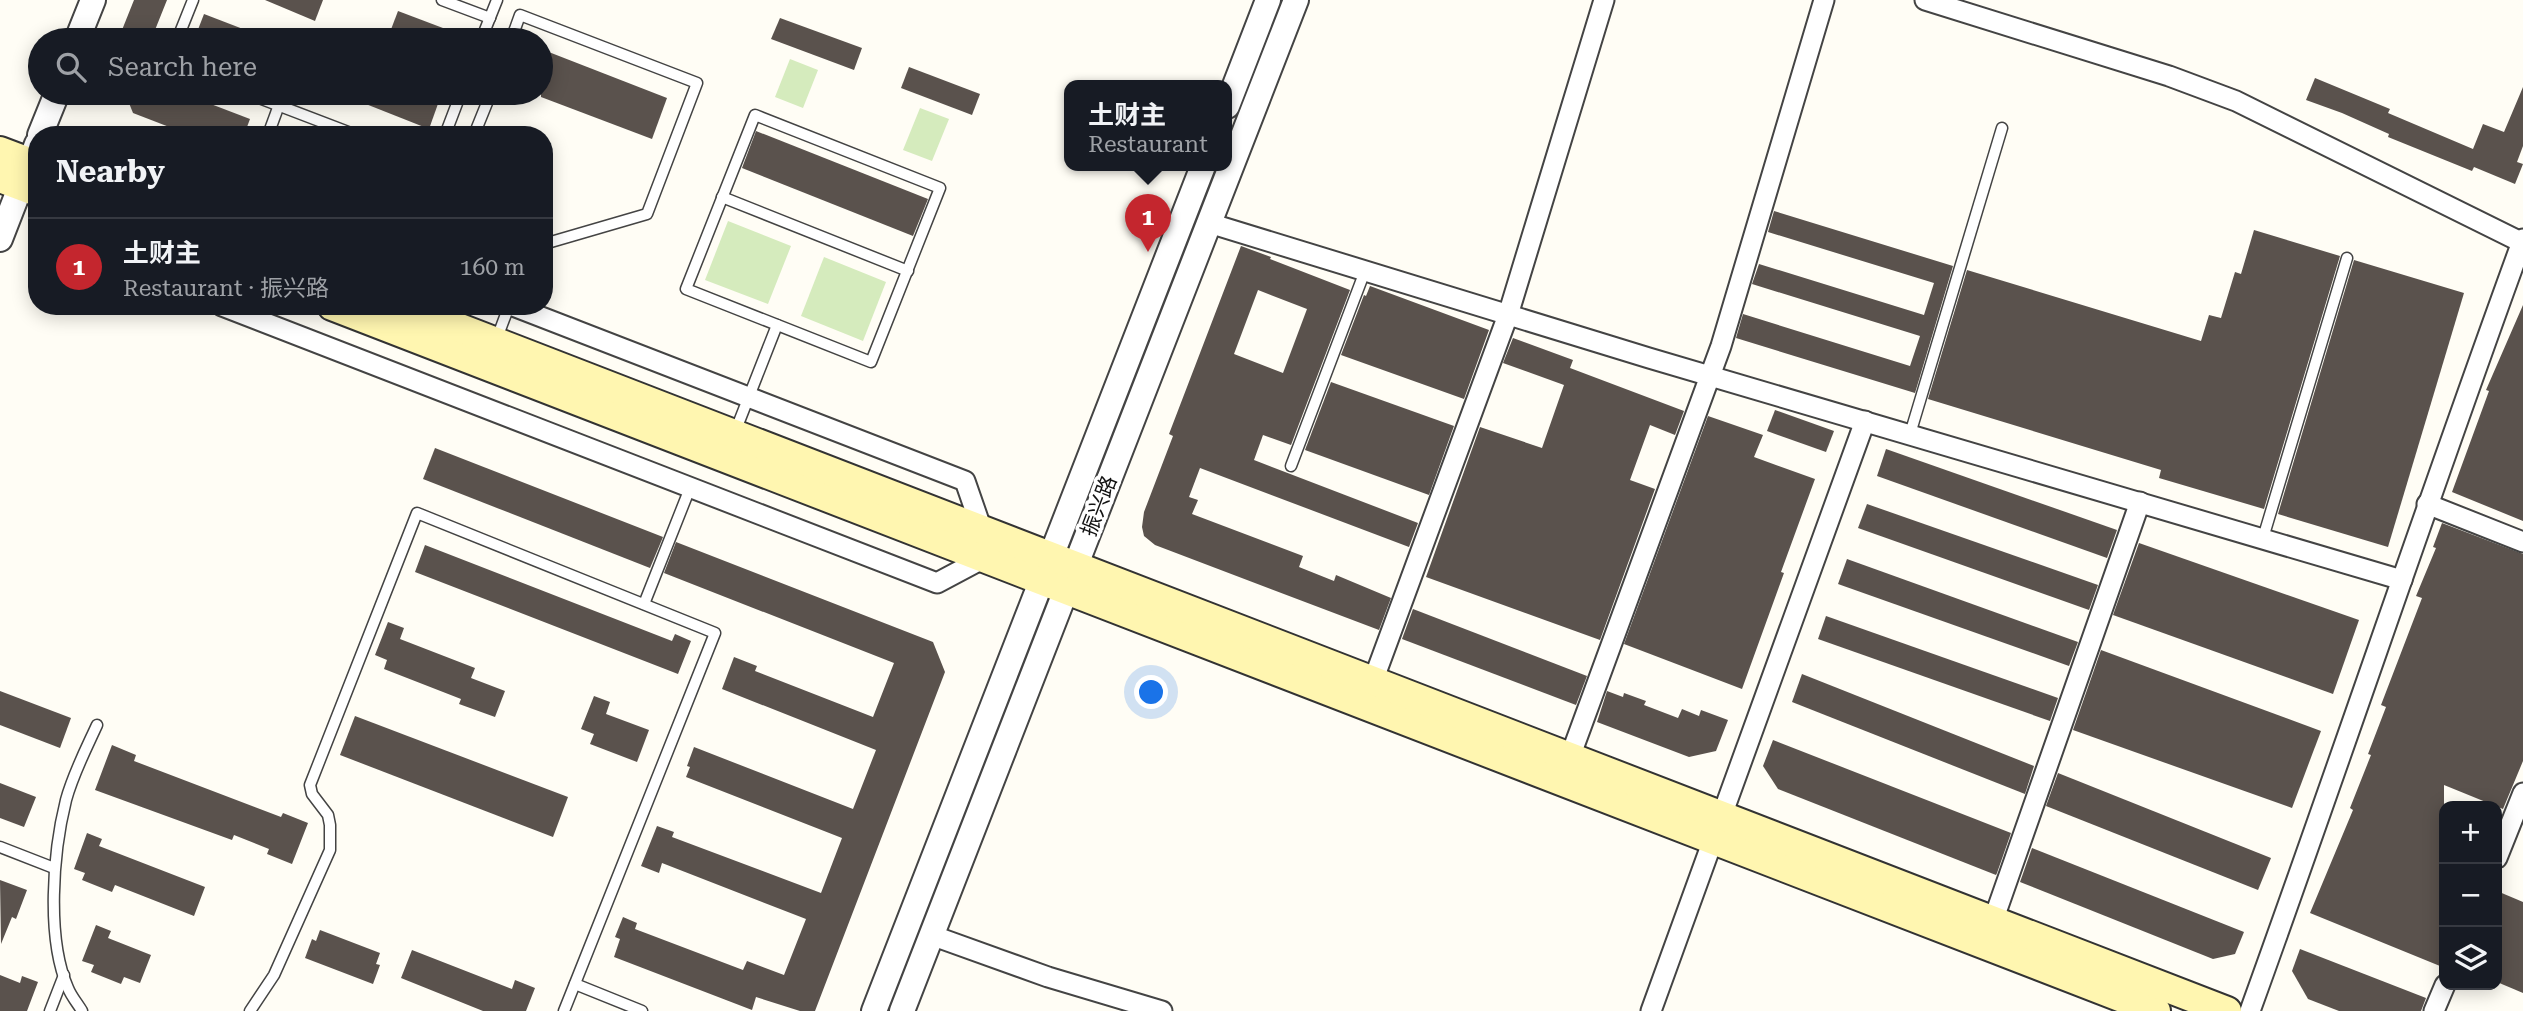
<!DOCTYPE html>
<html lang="en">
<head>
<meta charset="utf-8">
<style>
	:root { --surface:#171b24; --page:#20242c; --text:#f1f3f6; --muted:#9ea1a6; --line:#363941; --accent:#c4262e }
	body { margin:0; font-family:"Roboto Serif","Noto Sans SC",serif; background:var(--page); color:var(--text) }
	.controls { position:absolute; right:21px; bottom:21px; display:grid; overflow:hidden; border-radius:14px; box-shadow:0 4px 18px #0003 }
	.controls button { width:63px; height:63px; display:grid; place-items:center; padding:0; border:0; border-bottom:2px solid var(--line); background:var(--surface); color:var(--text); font:35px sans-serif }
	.you { position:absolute; left:1152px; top:693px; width:24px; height:24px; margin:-18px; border:5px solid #fff; border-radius:50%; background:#1a73e8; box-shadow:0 0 0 10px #1a73e833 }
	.badge { display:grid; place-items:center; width:46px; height:46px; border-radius:50%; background:var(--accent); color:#fff; font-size:23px; font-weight:700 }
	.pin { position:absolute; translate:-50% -58px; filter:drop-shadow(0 2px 4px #0008) }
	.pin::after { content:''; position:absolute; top:37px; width:24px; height:21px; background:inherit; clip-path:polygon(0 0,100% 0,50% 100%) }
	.popup { position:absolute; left:1064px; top:80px; width:168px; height:91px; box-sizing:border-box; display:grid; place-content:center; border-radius:14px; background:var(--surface); filter:drop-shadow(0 2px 5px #0005); font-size:23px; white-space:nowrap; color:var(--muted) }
	.popup b { font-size:26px; color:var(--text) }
	.popup::after { content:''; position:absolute; left:50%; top:100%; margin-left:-14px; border:14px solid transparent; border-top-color:var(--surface) }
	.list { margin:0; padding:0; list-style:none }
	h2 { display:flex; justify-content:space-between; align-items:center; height:91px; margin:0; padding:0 28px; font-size:30px }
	h2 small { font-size:23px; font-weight:400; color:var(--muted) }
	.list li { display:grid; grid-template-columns:46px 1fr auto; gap:21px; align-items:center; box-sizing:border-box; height:98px; padding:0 28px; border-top:2px solid var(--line) }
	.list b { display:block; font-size:26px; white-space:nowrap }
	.list p { margin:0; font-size:23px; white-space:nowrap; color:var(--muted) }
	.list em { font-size:23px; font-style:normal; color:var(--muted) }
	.icon { flex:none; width:38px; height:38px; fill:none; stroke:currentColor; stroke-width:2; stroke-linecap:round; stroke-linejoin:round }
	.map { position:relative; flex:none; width:2523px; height:1011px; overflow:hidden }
	.search { position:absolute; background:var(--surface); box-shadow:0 4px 18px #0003; left:28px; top:28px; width:525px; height:77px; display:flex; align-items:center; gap:18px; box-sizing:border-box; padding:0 24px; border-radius:38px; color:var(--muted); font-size:26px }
	.panel { position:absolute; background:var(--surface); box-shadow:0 4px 18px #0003; left:28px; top:126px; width:525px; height:189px; border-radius:28px }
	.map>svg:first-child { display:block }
</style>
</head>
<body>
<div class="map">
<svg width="2523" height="1011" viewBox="0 0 2523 1011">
	<rect width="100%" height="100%" fill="#fffdf5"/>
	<g fill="#d5ebbd">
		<path d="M790,59L818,70L803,108L775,97Z"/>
		<path d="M920,108L949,119L932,161L903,150Z"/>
		<path d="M728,221L791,246L768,304L705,280Z"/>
		<path d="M824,257L886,282L863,341L801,316Z"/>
	</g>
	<g fill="#5a524d" fill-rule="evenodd">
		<path d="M134,0H167L151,40H118Z"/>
		<path d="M265,0H323L315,21Z"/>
		<path d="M398,11L472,39L471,40H387Z"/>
		<path d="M204,14L269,39V40H194Z"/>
		<path d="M780,18L862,48L854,70L771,39Z"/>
		<path d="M541,49L667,98L652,139L541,97Z"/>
		<path d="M909,67L980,94L972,115L901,88Z"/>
		<path d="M2315,78L2390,109L2388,113L2473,149L2483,124L2504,132L2523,87V146L2517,162L2523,164L2515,184L2474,167L2472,171L2388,137L2389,134L2342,113L2306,100Z"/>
		<path d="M125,93H182L250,119L244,135H190L133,113Z"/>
		<path d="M338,93H418L439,101L429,129Z"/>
		<path d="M756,131L928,199L913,236L742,168Z"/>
		<path d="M1774,211L1953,266L1915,393L1736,338L1743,314L1910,366L1920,336L1752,284L1759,264L1924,315L1934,283L1768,232Z"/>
		<path d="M2254,230L2340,256L2264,509L2159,478L2161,470L1928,399L1967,270L2201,341L2209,315L2221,318L2235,272L2241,274Z"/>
		<path d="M1241,246L1271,257L1270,259L1350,290L1291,445L1263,435L1254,460L1418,523L1409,547L1200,468L1189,497L1198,500L1192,514L1303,556L1299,567L1334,581L1336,575L1391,598L1379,630L1155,545L1144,536L1142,527L1144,512L1173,436L1169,434ZM1258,290L1307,309L1283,373L1234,354Z"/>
		<path d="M2354,260L2464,293L2388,547L2278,514Z"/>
		<path d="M1370,286L1489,330L1464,399L1341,355L1364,295L1366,296Z"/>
		<path d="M2523,305V521L2452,492L2489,391L2486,390Z"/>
		<path d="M1513,338L1573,360L1570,368L1684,411L1675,435L1650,425L1630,480L1655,489L1600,640L1426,577L1480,427L1542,448L1564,385L1503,363Z"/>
		<path d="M1331,382L1454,426L1429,495L1305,450Z"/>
		<path d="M1775,410L1834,431L1826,452L1767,431Z"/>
		<path d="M1708,416L1763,435L1754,457L1815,479L1781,572L1784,573L1742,689L1624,644Z"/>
		<path d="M435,448L663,537L650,568L423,479Z"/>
		<path d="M1886,449L2117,530L2107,558L1877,476Z"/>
		<path d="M1867,504L2098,585L2089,610L1858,528Z"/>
		<path d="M2442,523L2523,554V761L2503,809L2444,785V955L2440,966L2310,913L2353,810L2350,808L2371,755L2368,754L2386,707L2381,705L2422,598L2416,596L2436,548L2433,547Z"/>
		<path d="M676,542L933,642L945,672L815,1011H800L756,997L752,1010L614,957L620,939L615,937L623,917L637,923L635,929L743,970L747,961L784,975L806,919L662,863L659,873L641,866L657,826L674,832L672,837L821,893L842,838L686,777L690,767L687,766L694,747L853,809L876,750L722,689L734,657L757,666L755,671L873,717L894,663L664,573Z"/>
		<path d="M2139,543L2359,620L2333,694L2113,615Z"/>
		<path d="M425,545L672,641L675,634L691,641L678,674L415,572Z"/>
		<path d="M1847,559L2078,642L2069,666L1838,584Z"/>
		<path d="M1413,609L1587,676L1576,705L1402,639Z"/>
		<path d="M1826,616L2058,698L2050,721L1818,639Z"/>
		<path d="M388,622L404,628L400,639L475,668L471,678L505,691L495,717L459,704L461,699L384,669L387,660L375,655Z"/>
		<path d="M2101,650L2321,731L2292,808L2073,730Z"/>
		<path d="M1802,674L2034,766L2025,794L1792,702Z"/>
		<path d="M0,691L71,718L60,748L0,725Z"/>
		<path d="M1607,691L1623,697L1624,693L1646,701L1644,705L1678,718L1682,709L1699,716L1701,710L1728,720L1716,751L1689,757L1597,722Z"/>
		<path d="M594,696L610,702L606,714L649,730L637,762L590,744L594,734L581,729Z"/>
		<path d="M355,716L568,797L553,837L340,755Z"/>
		<path d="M1773,740L2011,833L1997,873L1996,875L1778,789L1763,766Z"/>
		<path d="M112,745L136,755L134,761L281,817L283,813L308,823L292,864L267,854L269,849L234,835L232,840L95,790Z"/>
		<path d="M2058,773L2271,858L2258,890L2046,806Z"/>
		<path d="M0,783L36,797L24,827L0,818Z"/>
		<path d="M87,833L102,839L99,846L205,887L194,916L115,885L112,892L82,880L85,873L74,869Z"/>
		<path d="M2032,848L2244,932L2235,954L2213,959L2020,882Z"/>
		<path d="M0,880L27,890L16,919L12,917L1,944Z"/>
		<path d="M2497,891L2523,902V993L2497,982Z"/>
		<path d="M96,925L111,931L108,938L151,955L140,983L124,977L121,984L91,972L94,965L82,961Z"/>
		<path d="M320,930L380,953L376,964L380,965L373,984L305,958L312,939L316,941Z"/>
		<path d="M2300,949L2426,998L2421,1011H2339L2308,999L2292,971Z"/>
		<path d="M412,950L512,989L515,980L535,988L526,1011H483L401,978Z"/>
		<path d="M0,975L20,983L22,976L38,982L27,1011H0Z"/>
	</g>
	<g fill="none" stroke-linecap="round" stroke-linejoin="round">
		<g stroke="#444" stroke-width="13">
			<g id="service">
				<path d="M442,0L490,18"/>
				<path d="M177,40L193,0"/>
				<path d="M481,40L497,0"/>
				<path d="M511,40L520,15L697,83L647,214L544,244"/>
				<path d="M246,93L356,135"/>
				<path d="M755,115L940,188L871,362L686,289Z"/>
				<path d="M268,135L279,105"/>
				<path d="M445,135L461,93"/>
				<path d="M474,135L491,93"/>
				<path d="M722,197L908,271"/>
				<path d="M497,338L509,306"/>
				<path d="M735,432L777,325"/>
				<path d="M1910,434L2002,128"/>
				<path d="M1291,466L1365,271"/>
				<path d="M2263,538L2347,258"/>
				<path d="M644,604L690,488"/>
				<path d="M0,847L54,868"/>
				<path d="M575,984L642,1011"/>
				<path d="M50,1011L64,975"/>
				<path d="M82,1011C78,1004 71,996 68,988C46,938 53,852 66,800C73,774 86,749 97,725"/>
				<path d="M250,1011L274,975L330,850V825L328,815L312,794L310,785L417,513L715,633L564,1011"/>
			</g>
		</g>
		<g stroke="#444" stroke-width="23">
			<g id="minor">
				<path d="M1925,0L2169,76L2236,101L2523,243"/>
				<path d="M1209,223L1649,358L2402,580"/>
				<path d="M222,306L937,583L984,558"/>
				<path d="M513,306L965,481L982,530"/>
				<path d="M2427,504L2523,542"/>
				<path d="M1373,681L1508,315L1604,0"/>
				<path d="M1570,757L1721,346L1824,0"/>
				<path d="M2497,858L2523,793"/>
				<path d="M1993,921L2140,502"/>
				<path d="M931,935L1048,977L1162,1011"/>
				<path d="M1651,1011L1865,421"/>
				<path d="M2250,1011C2343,754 2429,496 2523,239"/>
				<path d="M2434,1011L2445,985"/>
			</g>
		</g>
		<g stroke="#444" stroke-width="28">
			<g id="tertiary">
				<path d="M77,40L93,0"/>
				<path d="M1227,106L1268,0"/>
				<path d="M40,135L57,93"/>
				<path d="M0,239L37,144"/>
				<path d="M874,1011L1203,166"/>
				<path d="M902,1011L1296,0"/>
			</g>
		</g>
		<g stroke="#333" stroke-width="32">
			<g id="secondary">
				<path d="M0,151L37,165"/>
				<path d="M0,178L37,192"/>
				<path d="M332,306L2156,1011"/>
				<path d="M403,306L2227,1011"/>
			</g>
		</g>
		<use href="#service" stroke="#fff" stroke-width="10"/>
		<use href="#minor" stroke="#fff" stroke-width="19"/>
		<use href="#tertiary" stroke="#fff" stroke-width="24"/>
		<use href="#secondary" stroke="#fff6b0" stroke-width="28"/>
	</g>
	<g text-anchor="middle" stroke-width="7" stroke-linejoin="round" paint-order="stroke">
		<g font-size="21" fill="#111" stroke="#fff">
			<text transform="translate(1099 506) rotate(-69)" y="7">振兴路</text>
		</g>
	</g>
</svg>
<div class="controls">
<button>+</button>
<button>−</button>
<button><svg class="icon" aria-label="layers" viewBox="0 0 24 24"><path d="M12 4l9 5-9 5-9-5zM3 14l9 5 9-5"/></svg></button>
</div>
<div class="you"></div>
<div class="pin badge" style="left:1148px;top:252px">1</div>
<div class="popup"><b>土财主</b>Restaurant</div>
<div class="search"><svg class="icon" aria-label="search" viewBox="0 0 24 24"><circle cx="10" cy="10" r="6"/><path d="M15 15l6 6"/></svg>Search here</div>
<section class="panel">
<h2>Nearby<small></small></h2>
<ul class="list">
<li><span class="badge">1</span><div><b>土财主</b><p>Restaurant · 振兴路</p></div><em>160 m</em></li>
</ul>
</section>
</div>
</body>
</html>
